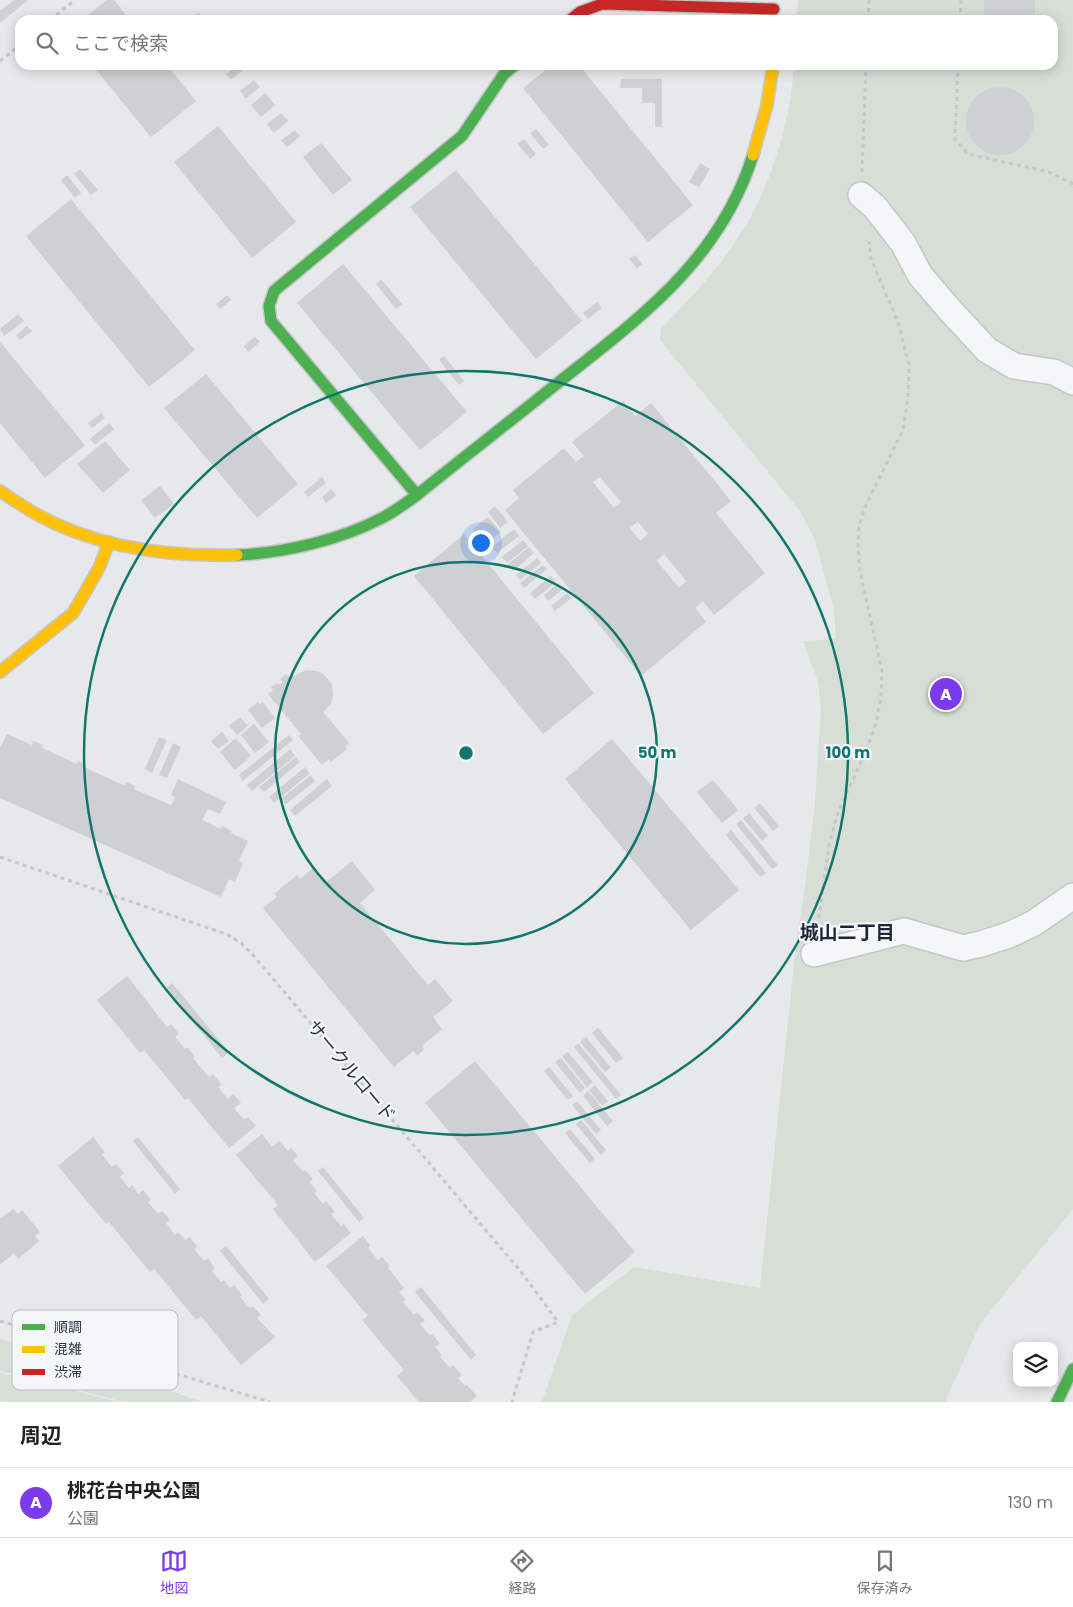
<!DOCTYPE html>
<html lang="ja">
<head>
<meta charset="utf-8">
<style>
	:root { --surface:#fff; --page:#f2f2f2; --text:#222; --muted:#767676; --line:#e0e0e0; --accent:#7c3aed }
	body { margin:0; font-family:Poppins,"Noto Sans JP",sans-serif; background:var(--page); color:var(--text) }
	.controls { position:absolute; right:15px; bottom:15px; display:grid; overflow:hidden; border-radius:10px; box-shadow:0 2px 12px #0003 }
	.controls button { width:45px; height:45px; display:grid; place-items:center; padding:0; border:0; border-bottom:1px solid var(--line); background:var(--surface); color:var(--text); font:25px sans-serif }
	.you { position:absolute; left:480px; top:542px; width:18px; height:18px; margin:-12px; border:4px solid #fff; border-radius:50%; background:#1a73e8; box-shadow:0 0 0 8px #1a73e833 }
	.badge { display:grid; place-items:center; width:32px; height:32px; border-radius:50%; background:var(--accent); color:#fff; font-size:16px; font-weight:700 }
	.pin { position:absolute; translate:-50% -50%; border:2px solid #fff; box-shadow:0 1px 5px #0006 }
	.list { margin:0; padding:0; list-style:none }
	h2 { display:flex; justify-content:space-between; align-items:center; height:65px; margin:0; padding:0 20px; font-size:21px }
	h2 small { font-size:16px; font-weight:400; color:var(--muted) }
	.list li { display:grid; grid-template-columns:32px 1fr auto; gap:15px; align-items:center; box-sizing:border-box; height:70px; padding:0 20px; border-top:1px solid var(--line) }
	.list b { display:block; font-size:19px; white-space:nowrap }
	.list p { margin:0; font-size:16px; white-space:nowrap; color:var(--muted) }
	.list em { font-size:16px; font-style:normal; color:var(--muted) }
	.icon { flex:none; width:28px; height:28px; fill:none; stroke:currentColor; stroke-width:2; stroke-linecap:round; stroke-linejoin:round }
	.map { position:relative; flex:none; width:1073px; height:1402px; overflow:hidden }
	.search { position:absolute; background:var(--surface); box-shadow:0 2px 12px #0003; left:15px; right:15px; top:15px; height:55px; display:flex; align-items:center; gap:12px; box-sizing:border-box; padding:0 18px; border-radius:15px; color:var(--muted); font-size:19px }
	.sheet { height:135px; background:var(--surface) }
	nav { display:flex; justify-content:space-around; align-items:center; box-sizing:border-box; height:70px; border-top:1px solid var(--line); background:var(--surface); font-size:14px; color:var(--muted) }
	nav a { display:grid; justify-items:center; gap:2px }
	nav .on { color:var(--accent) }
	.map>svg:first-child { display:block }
</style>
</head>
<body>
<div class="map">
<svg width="1073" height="1402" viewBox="0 0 1073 1402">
	<rect width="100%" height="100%" fill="#e6e8ea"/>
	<g fill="#d6ded6">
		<path d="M798,0H1073V1209L980,1324L945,1402H542L572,1315L634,1267L760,1288L796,946L806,879L815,802L821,707L818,682L803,641L836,639L834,610L815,540L800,511L660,340L661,329C684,305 707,281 727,254C766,201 790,131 794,65H1053V20H797Z"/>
		<path d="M0,1339L144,1382L203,1402H124L42,1381L0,1371Z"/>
		<path d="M0,1373L42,1382L118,1402H4L0,1401Z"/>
	</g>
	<g fill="#ced0d3" fill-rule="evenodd">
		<path d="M14,0H28L0,23V11Z"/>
		<path d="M107,0H114L130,20H83Z"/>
		<rect x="984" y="0" width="51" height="20"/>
		<path d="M199,13L204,19L203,20H191Z"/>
		<path d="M92,65H167L196,101L151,137Z"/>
		<path d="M238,65H243L245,68L231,80L226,74Z"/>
		<path d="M552,65H579L693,205L648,242L523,88Z"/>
		<path d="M621,79H662V127H655V103H642V88H620Z"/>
		<path d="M254,80L260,87L246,99L240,91Z"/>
		<circle cx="1000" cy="121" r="34"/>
		<path d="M265,93L275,105L261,117L251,105Z"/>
		<path d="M281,113L288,121L274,133L267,124Z"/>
		<path d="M218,126L296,222L252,258L174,162Z"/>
		<path d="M536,129L549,145L543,149L530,133Z"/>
		<path d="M295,130L300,136L287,147L281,140Z"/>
		<path d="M524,139L536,154L530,159L518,144Z"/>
		<path d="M321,143L352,180L333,195L303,157Z"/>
		<path d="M700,163L710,169L699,187L689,182Z"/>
		<path d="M80,169L98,190L91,195L74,174Z"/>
		<path d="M456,170L582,321L536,359L410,207Z"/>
		<path d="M67,175L81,193L75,198L61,180Z"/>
		<path d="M71,199L195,350L149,387L26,236Z"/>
		<path d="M635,255L642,264L637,268L629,259Z"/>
		<path d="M343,264L467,412L420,450L297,303Z"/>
		<path d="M381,279L402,304L396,309L376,284Z"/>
		<path d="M227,295L231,300L220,309L216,304Z"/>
		<path d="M597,302L602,308L588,319L583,313Z"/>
		<path d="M18,314L24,321L4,336L0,329Z"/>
		<path d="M27,326L32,331L20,340L16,335Z"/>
		<path d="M255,337L260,342L248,352L244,346Z"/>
		<path d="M0,342L85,445L45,478L0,423Z"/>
		<path d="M444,356L464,381L459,385L439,360Z"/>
		<path d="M206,374L298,484L257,518L164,408Z"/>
		<path d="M623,401L635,416L651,403L731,501L716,513L765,573L714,615L703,601L695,608L706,622L641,676L505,510L519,498L513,490L564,448L576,462L584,456L572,442ZM600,477L621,502L614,508L593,482ZM638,522L648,534L640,541L630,528ZM664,554L686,581L679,588L657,561Z"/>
		<path d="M101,413L105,418L92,428L88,423Z"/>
		<path d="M109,423L114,429L95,445L90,439Z"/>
		<path d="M105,441L130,470L103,493L77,464Z"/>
		<path d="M322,477L326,483L308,497L304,492Z"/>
		<path d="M160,486L174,504L155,518L141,500Z"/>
		<path d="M331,489L336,495L326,503L322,497Z"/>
		<path d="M495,506L508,522L500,528L488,512Z"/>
		<path d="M488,517L501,532L485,545L473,529Z"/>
		<path d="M514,529L519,536L497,553L492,547Z"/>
		<path d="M464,534L594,693L543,734L414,576Z"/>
		<path d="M523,540L528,546L507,563L502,557Z"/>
		<path d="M529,547L534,553L513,571L508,564Z"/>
		<path d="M537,558L541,563L520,580L516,575Z"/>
		<path d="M543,565L547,569L524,588L520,583Z"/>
		<path d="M551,576L556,582L535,599L530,593Z"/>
		<path d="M558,583L563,589L548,601L544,595Z"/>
		<path d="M567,593L572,598L555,611L551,606Z"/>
		<path d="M306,670L317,671L322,673L329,680L332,685L333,695L331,704L323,712L349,743L345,747L347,749L331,762L329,759L322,765L298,736L301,734L268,694L273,690L271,687L276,683L279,685L283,682L280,679L286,674L289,677L293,674L294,676Z"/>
		<path d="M258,702L260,704L263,702L275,718L262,728L248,710Z"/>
		<path d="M240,717L248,726L237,735L229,726Z"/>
		<path d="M254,724L269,742L255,753L241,735Z"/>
		<path d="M222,732L229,741L218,749L211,741Z"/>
		<path d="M7,734L32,745L33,741L43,745L42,748L77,764L78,761L85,764L84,767L125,786L126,782L135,786L134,789L171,805L175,797L171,795L178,779L226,802L220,814L208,809L202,820L221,829L222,826L232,831L231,833L248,841L239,861L243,863L235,882L229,879L221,897L0,798V748Z"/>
		<path d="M289,735L293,740L243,781L239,775Z"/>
		<path d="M159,737L167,740L152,773L145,769Z"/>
		<path d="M236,738L251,756L235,770L220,752Z"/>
		<path d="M612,739L739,890L691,930L565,779Z"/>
		<path d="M173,743L181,747L167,778L159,775Z"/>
		<path d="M290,749L295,756L252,791L247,785Z"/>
		<path d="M296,757L300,762L264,792L259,787Z"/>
		<path d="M305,767L310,773L274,803L269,797Z"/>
		<path d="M311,775L315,781L286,804L281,799Z"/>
		<path d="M327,779L332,786L295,816L290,810Z"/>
		<path d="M713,780L738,810L722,823L697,792Z"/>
		<path d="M760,803L779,826L773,831L754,808Z"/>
		<path d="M749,813L768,836L762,841L743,818Z"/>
		<path d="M741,820L778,865L772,869L736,824Z"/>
		<path d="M731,830L766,873L760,877L726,835Z"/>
		<path d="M352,861L375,890L360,903L428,985L435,979L453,1001L433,1017L442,1029L422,1046L424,1049L417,1056L413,1051L394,1067L263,908L277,897L274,894L297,875L300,879L313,868L325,883Z"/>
		<path d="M127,976L167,1027L171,1024L179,1034L175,1037L185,1049L187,1047L195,1057L193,1058L209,1077L213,1074L222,1085L218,1087L228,1099L233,1094L241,1103L234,1108L244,1120L248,1117L256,1126L229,1148L188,1098L185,1100L144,1050L140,1053L97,1000Z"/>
		<path d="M172,983L229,1052L222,1058L166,988Z"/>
		<path d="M598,1028L623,1058L616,1063L592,1033Z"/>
		<path d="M586,1037L611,1068L605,1072L580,1042Z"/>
		<path d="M578,1043L621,1095L616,1099L574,1047Z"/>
		<path d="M568,1052L593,1082L587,1087L562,1056Z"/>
		<path d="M561,1058L585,1088L580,1093L555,1062Z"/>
		<path d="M475,1061L635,1252L585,1294L425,1103Z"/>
		<path d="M549,1067L573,1096L568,1100L544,1071Z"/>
		<path d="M595,1085L608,1101L602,1106L589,1090Z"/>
		<path d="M588,1091L613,1121L607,1126L583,1096Z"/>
		<path d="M577,1101L601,1130L596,1134L572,1105Z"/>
		<path d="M581,1120L606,1150L601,1155L576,1124Z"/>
		<path d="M570,1129L595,1159L590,1163L565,1133Z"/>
		<path d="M262,1134L272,1147L279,1141L288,1151L291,1148L298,1156L293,1160L303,1172L305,1170L313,1179L309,1182L317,1191L314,1193L323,1204L326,1201L335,1212L331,1214L341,1226L343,1223L351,1233L315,1262L273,1209L278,1205L236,1155Z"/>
		<path d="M93,1137L105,1152L102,1155L112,1167L116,1164L124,1173L120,1177L129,1188L132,1185L138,1194L143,1190L151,1200L148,1202L158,1214L162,1211L170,1220L166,1223L175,1235L178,1232L185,1240L189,1237L198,1247L194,1249L204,1261L208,1258L215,1268L212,1271L221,1282L224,1280L230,1288L234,1285L242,1295L240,1297L250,1308L253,1306L261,1315L257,1318L275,1337L241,1365L201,1316L196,1320L154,1269L150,1272L109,1222L106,1224L58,1166Z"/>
		<path d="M138,1137L180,1189L175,1194L133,1141Z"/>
		<path d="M323,1167L364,1218L359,1222L318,1171Z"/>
		<path d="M13,1209L18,1214L22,1210L40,1232L35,1236L39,1241L18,1259L14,1253L0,1265V1219Z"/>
		<path d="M363,1236L370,1245L368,1248L378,1260L382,1257L390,1266L388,1268L404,1288L399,1292L406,1300L403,1302L414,1315L417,1312L425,1321L420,1324L430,1336L432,1334L440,1344L435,1347L442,1355L440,1357L450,1368L453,1365L462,1375L458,1378L465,1386L467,1385L477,1396L470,1402H419L397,1376L404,1370L362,1320L368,1316L326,1266Z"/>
		<path d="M226,1246L269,1299L263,1304L220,1251Z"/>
		<path d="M421,1287L476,1355L471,1360L415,1292Z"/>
	</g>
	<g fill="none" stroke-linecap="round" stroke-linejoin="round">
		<g stroke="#c4c6c8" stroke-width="28">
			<g id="street">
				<path d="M861,195L875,207L903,243L920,275L948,308L987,350L1014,366L1054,372L1073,382"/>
				<path d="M814,954L904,931L963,948L981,944L1009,935L1034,923L1073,896"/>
			</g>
		</g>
		<g stroke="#c4c6c8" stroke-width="14">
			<g id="fast">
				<path d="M417,495L271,321L269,306L274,291L462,136L504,74L515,65"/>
				<path d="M237,555C284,553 340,540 382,518C394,512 406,503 417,495C464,457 512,420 559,382C641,317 720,260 753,155"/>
				<path d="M1057,1402L1073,1369"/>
			</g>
		</g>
		<g stroke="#c4c6c8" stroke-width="14">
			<g id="slow">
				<path d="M753,155L767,105L773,65"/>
				<path d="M0,491C12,499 24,507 36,514C97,548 168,557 237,555"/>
				<path d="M0,672L73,613L99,568L109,542"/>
			</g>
		</g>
		<g stroke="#c4c6c8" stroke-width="14">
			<path id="jam" d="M570,20L580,12L602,4L774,9"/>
		</g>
		<g stroke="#c5c6ca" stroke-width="3" stroke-dasharray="4 4" stroke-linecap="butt">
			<path d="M50,20L75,0"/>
			<path d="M868,20L869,0"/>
			<path d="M960,20L961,0"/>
			<path d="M0,61L20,45"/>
			<path d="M958,65L955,139L968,154L1049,172L1073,184"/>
			<path d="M862,172L866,65"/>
			<path d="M0,857L226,934L241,943L253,955L522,1273L558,1322L533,1332L512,1402"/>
			<path d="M818,926L829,844L839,810L856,773L875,728L881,696L882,671L860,571L858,546L859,525L865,507L903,430L908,397L909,365L898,322L871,259L869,242"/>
			<path d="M0,1321L270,1402"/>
		</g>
		<use href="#street" stroke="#f5f6f7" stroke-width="25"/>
		<use href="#fast" stroke="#4caf50" stroke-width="11"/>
		<use href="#slow" stroke="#ffc107" stroke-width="11"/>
		<use href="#jam" stroke="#c62828" stroke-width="11"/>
	</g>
	<g fill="none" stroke="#0f766e" stroke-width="2.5">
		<circle cx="466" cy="753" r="191"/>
		<circle cx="466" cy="753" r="382"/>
	</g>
	<g text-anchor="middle" stroke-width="4.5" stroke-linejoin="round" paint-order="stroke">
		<g font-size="18" fill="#2b3445" stroke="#f4f6f9">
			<text transform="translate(351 1071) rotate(50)" y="6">サークルロード</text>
		</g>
		<g font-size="19" font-weight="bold" fill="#1d2536" stroke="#f4f6f9">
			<text x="847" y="939">城山二丁目</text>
		</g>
	</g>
	<rect x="12" y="1310" width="166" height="80" rx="8" fill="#f4f6f9" stroke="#b8bcc3" stroke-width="1"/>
	<rect x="22" y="1324" width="23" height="6" fill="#4caf50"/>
	<rect x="22" y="1346" width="23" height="7" fill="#ffc107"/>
	<rect x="22" y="1369" width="23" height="6" fill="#c62828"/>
	<g font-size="14" fill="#2b3445">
		<text x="54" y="1332">順調</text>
		<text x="54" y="1354">混雑</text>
		<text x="54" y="1377">渋滞</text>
	</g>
	<circle cx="466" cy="753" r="8" fill="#0f766e" stroke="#f4f6f9" stroke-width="2.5"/>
	<g font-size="15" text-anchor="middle" font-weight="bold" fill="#0f766e" stroke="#f4f6f9" stroke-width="4.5" stroke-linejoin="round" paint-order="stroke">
		<text x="657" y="758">50 m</text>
		<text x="848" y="758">100 m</text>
	</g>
</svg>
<div class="controls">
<button><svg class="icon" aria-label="layers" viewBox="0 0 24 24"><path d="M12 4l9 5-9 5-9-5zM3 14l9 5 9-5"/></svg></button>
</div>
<div class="you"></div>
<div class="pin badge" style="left:946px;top:694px">A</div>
<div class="search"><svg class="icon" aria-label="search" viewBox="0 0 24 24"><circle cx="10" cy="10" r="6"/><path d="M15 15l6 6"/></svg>ここで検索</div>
</div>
<section class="sheet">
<h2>周辺<small></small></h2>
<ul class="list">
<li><span class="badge">A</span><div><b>桃花台中央公園</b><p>公園</p></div><em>130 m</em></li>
</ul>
</section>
<nav>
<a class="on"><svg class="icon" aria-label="map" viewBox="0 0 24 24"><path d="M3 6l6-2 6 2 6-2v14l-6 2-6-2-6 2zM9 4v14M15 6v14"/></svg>地図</a>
<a><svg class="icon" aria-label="directions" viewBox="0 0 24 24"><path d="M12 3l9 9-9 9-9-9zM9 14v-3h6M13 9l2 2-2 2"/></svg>経路</a>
<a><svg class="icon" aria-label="saved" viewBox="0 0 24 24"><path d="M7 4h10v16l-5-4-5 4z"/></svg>保存済み</a>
</nav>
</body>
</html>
